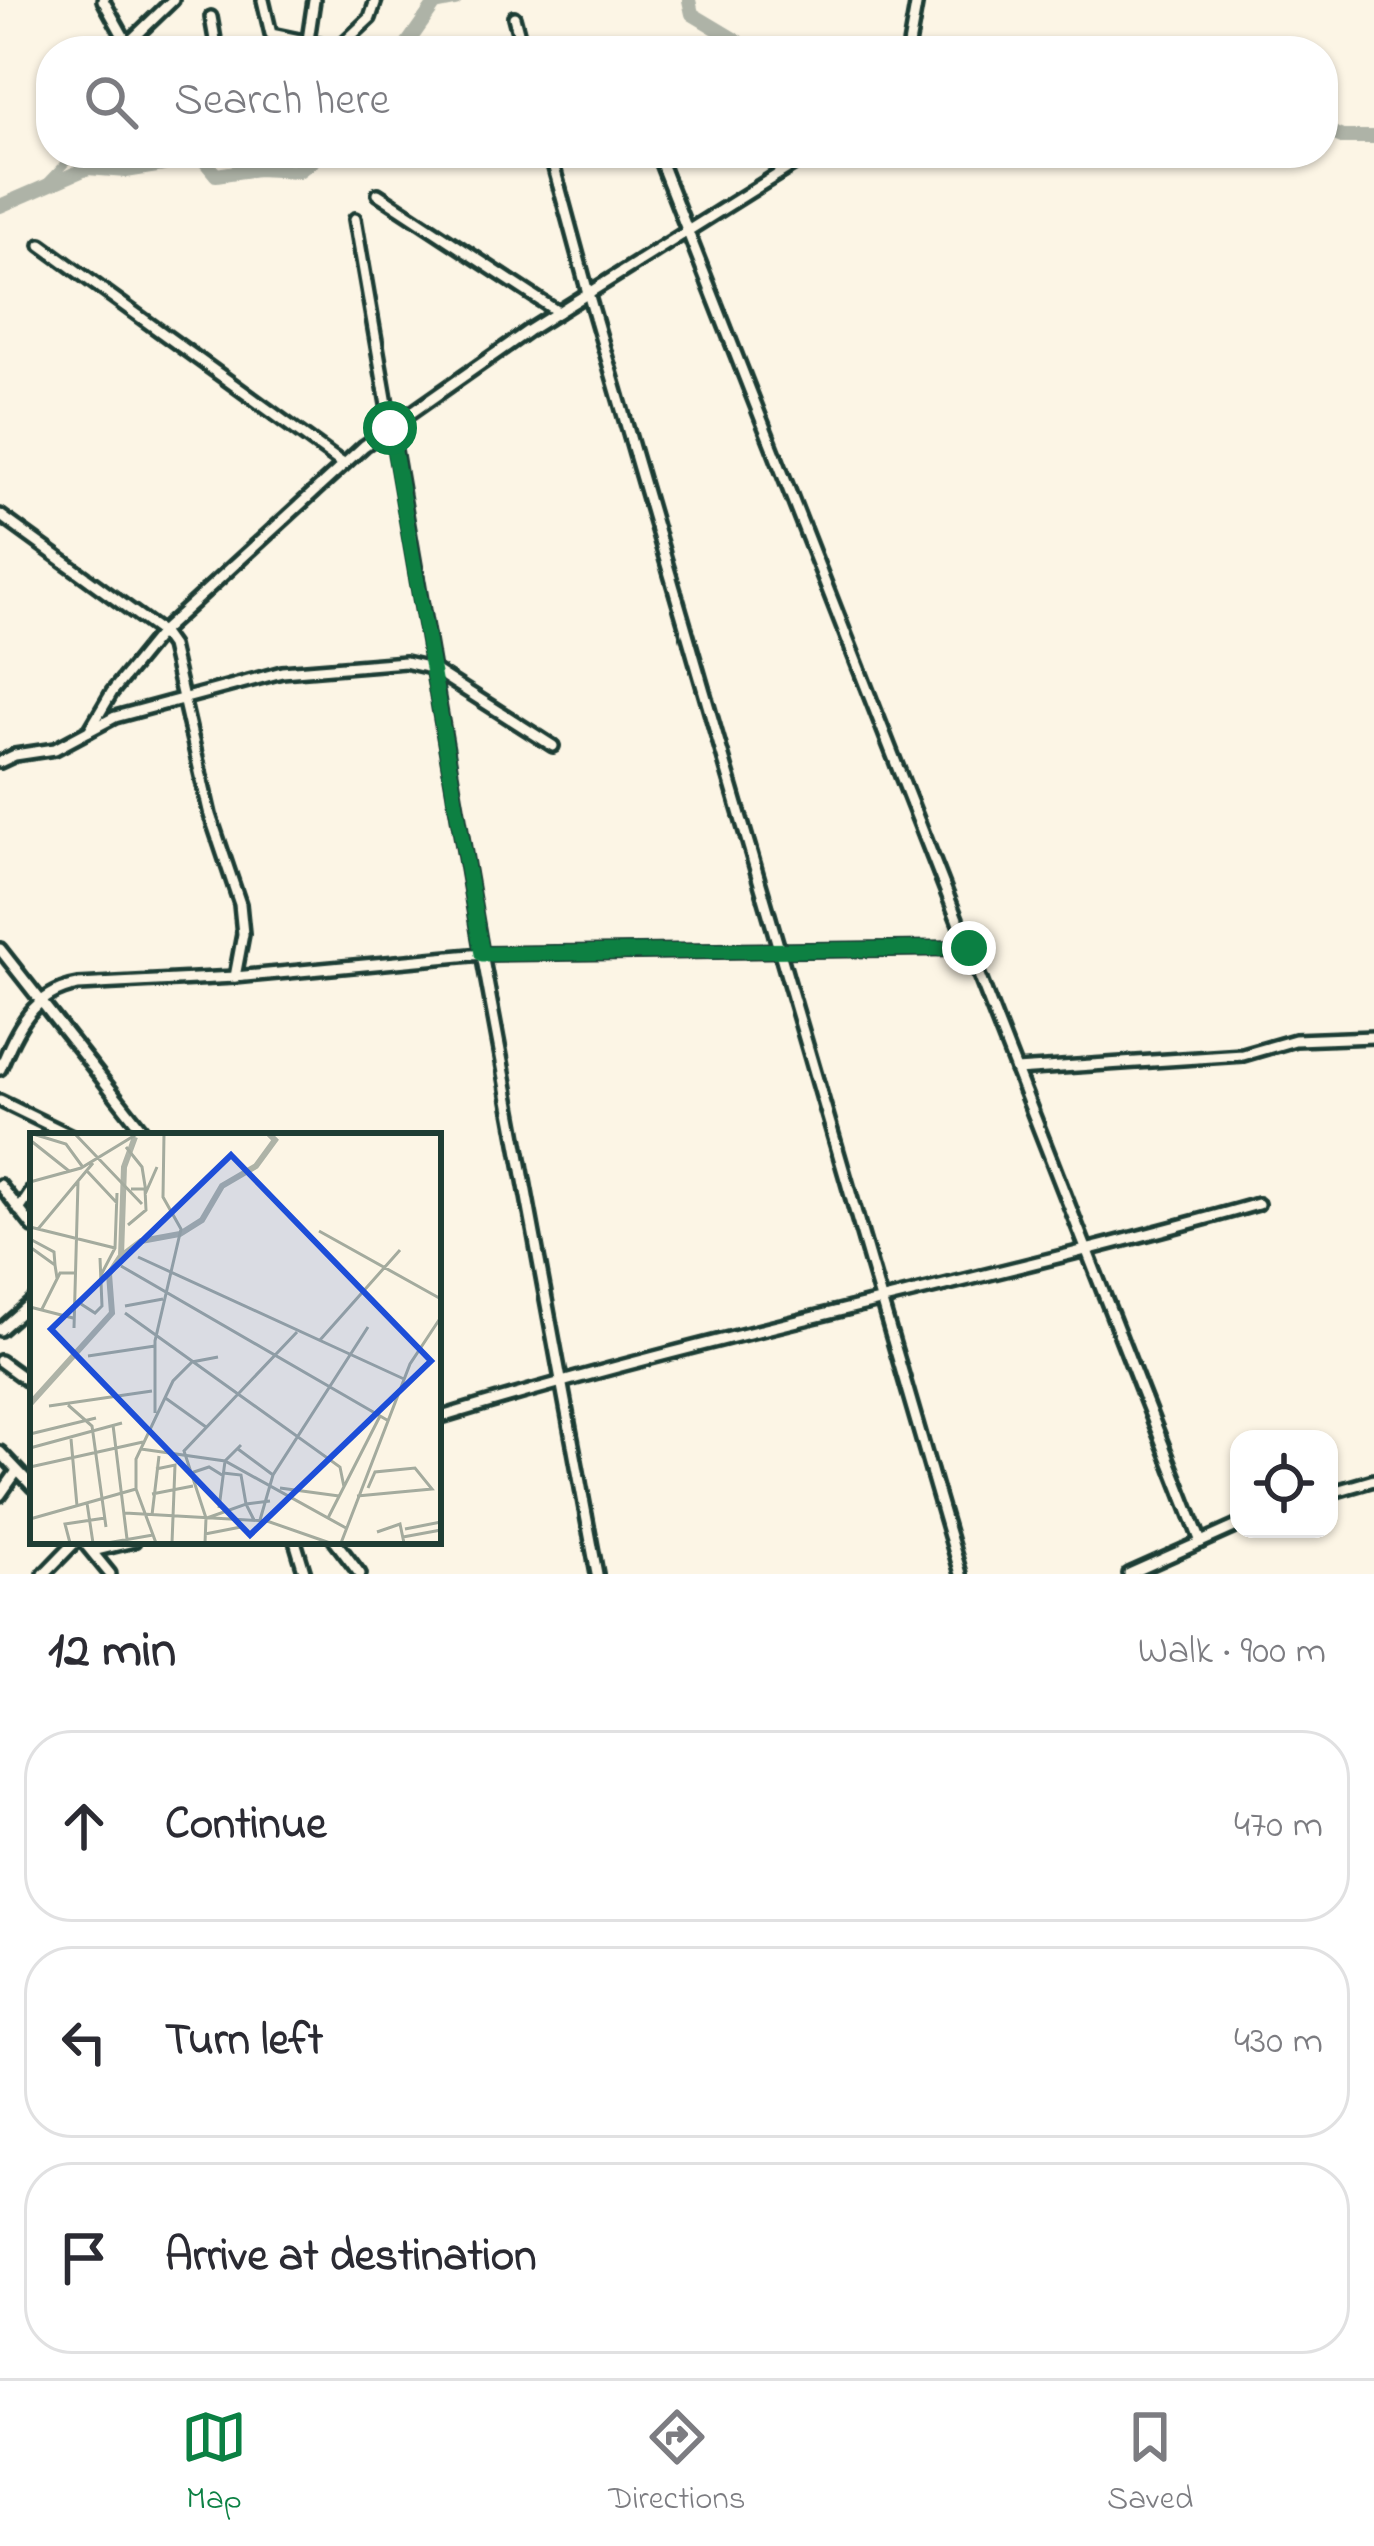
<!DOCTYPE html>
<html lang="en">
<head>
<meta charset="utf-8">
<style>
	:root { --surface:#fff; --page:#f2f2f3; --text:#2b2b33; --muted:#7c7c81; --line:#e1e1e2; --accent:#0b8043 }
	body { margin:0; font-family:"Indie Flower",sans-serif; background:var(--page); color:var(--text) }
	.controls { position:absolute; right:36px; bottom:36px; display:grid; overflow:hidden; border-radius:24px; box-shadow:0 3px 9px #0004 }
	.controls button { width:108px; height:108px; display:grid; place-items:center; padding:0; border:0; border-bottom:3px solid var(--line); background:var(--surface); color:var(--text); font:60px sans-serif }
	.stop { position:absolute; width:36px; height:36px; margin:-27px; border:9px solid #0b8043; border-radius:50%; background:#fff }
	.stop.end { background:#0b8043; border-color:#fff; box-shadow:0 3px 12px #0008 }
	.list { margin:0; padding:0; list-style:none }
	h2 { display:flex; justify-content:space-between; align-items:center; height:156px; margin:0; padding:0 48px; font-size:51px }
	h2 small { font-size:39px; font-weight:400; color:var(--muted) }
	.list li { display:grid; grid-template-columns:78px 1fr auto; gap:36px; align-items:center; box-sizing:border-box; height:192px; margin:0 24px 24px; padding:0 24px; border:3px solid var(--line); border-radius:48px }
	.list b { display:block; font-size:45px; white-space:nowrap }
	.list em { font-size:39px; font-style:normal; color:var(--muted) }
	.icon { flex:none; width:66px; height:66px; fill:none; stroke:currentColor; stroke-width:2; stroke-linecap:round; stroke-linejoin:round }
	.map { position:relative; flex:none; width:1374px; height:1574px; overflow:hidden }
	.search { position:absolute; background:var(--surface); box-shadow:0 3px 9px #0004; left:36px; right:36px; top:36px; height:132px; display:flex; align-items:center; gap:30px; box-sizing:border-box; padding:0 42px; border-radius:48px; color:var(--muted); font-size:45px }
	.sheet { height:804px; background:var(--surface) }
	nav { display:flex; justify-content:space-around; align-items:center; box-sizing:border-box; height:168px; border-top:3px solid var(--line); background:var(--surface); font-size:33px; color:var(--muted) }
	nav a { display:grid; justify-items:center; gap:6px }
	nav .on { color:var(--accent) }
	.map>svg:first-child { display:block }
</style>
</head>
<body>
<div class="map">
<svg width="1374" height="1574" viewBox="0 0 1374 1574">
	<rect width="100%" height="100%" fill="#fcf5e5"/>
	<filter id="ink" filterUnits="userSpaceOnUse"><feTurbulence type="fractalNoise" baseFrequency=".00833" numOctaves="2"/><feDisplacementMap in="SourceGraphic" scale="24" xChannelSelector="R" yChannelSelector="G"/><feConvolveMatrix kernelMatrix="1 2 1 2 8 2 1 2 1" color-interpolation-filters="sRGB"/></filter>
	<g filter="url(#ink)">
		<g fill="none" stroke-linecap="round" stroke-linejoin="round">
			<path stroke="#aeb3a7" stroke-width="8" d="M40,190L75,153"/>
			<g stroke="#aeb3a7" stroke-width="14">
				<path d="M689,0L692,14L754,51"/>
				<path d="M402,51L435,4L455,0"/>
				<path d="M1323,99L1327,100L1323,105"/>
				<path d="M1323,119L1328,131L1342,137H1374"/>
				<path d="M192,153L203,159L216,175L257,169L299,171L315,159L316,153"/>
				<path d="M0,206L88,168L126,171L163,165L181,153"/>
			</g>
			<g stroke="#1f3d34" stroke-width="18">
				<g id="minor">
					<path d="M103,0L127,43"/>
					<path d="M263,0L271,34L337,48"/>
					<path d="M211,17L217,51"/>
					<path d="M514,17L523,51"/>
					<path d="M308,40L314,0"/>
					<path d="M617,50V51"/>
					<path d="M120,51L173,0"/>
					<path d="M335,51L370,18L376,0"/>
					<path d="M908,51L917,0"/>
					<path d="M550,153L588,293L961,1574"/>
					<path d="M657,153L1201,1542"/>
					<path d="M378,194L558,312"/>
					<path d="M355,219L482,954L597,1574"/>
					<path d="M41,245L343,464"/>
					<path d="M0,515L161,632L171,646L210,815L240,904L243,934L235,977"/>
					<path d="M89,731L112,692L161,632L364,446L528,331L812,153"/>
					<path d="M0,762L15,755L55,749L115,717L282,672L405,662L431,668L553,746"/>
					<path d="M0,949L147,1136"/>
					<path d="M0,1069C17,1029 32,993 78,985L235,977L482,954L969,948"/>
					<path d="M1016,1070L1243,1055L1295,1040L1374,1037"/>
					<path d="M0,1101L72,1136"/>
					<path d="M0,1185L33,1227"/>
					<path d="M19,1210L33,1189"/>
					<path d="M0,1330L33,1301"/>
					<path d="M0,1361L33,1385"/>
					<path d="M438,1418C708,1335 986,1281 1258,1204"/>
					<path d="M0,1452L33,1487"/>
					<path d="M1329,1493L1374,1480"/>
					<path d="M0,1495L17,1471"/>
					<path d="M83,1541L110,1574"/>
					<path d="M295,1541L305,1574"/>
					<path d="M335,1541L360,1574"/>
					<path d="M93,1551L134,1541"/>
					<path d="M44,1574L76,1541"/>
					<path d="M1129,1574L1239,1525"/>
				</g>
			</g>
			<use href="#minor" stroke="#fcf5e5" stroke-width="9"/>
		</g>
	</g>
	<g fill="none" stroke-linecap="round" stroke-linejoin="round" filter="url(#ink)">
		<path stroke="#0b8043" stroke-width="15" d="M390,428L482,954L969,948"/>
	</g>
	<g transform="translate(30 1133)">
		<rect width="411" height="411" fill="#fcf5e5"/>
		<path fill="none" stroke="#aeb3a7" stroke-width="6" d="M91,123L94,34L105,4M0,271L82,180L79,141L90,124L111,108L150,101L172,87L192,53L226,33L245,7L239,1"/>
		<path fill="none" stroke="#a4ab9e" stroke-width="3" d="M3,1L36,11L52,33M45,1L112,71M0,7L39,38M96,14L112,34L116,59L127,34M57,38L87,70M0,49L51,35L107,1M98,92L116,77L115,56H101M0,94L85,115M8,96L63,30M289,98L411,166M0,106L24,119L25,132M0,114L25,132L27,145M108,124L374,246M91,133L357,287M71,142L85,115L87,60M51,171L65,180L72,173L70,125M95,173L133,166M0,174L43,185M11,178L30,140H46M95,180L310,334L314,354M44,195L48,49M290,207L370,117M58,223L125,213M134,264L176,294M38,272L62,293L76,394M19,273L122,258M125,280V208L151,96L133,64L134,1M83,292L97,406M0,301L66,285M41,306L47,373M0,315L92,290M111,316L195,328L316,395M208,316L243,342M0,334L113,309M126,336L145,332L142,410M193,340L211,342L216,371L240,368M158,341L179,334L192,342M250,355L309,363M122,361L163,353M327,363L402,356L385,335L345,339L338,355M57,370L63,410M189,375L195,328L211,312M95,380L237,388L300,410M122,382L129,323M177,385L216,371L224,387M298,385L350,283M0,386L106,356M230,387L243,342L338,194M375,396L411,389M347,399L370,391L374,410M175,401L211,394M373,404L411,397M40,410L35,391L75,385M77,410L123,402M126,410L106,356V326L143,248L162,229L188,224M175,410L176,385L154,318L267,199M311,410L380,231L411,184"/>
		<path fill="#1d4ed8" fill-opacity="0.15" stroke="#1d4ed8" stroke-width="6" d="M201,22L401,228L220,402L21,196Z"/>
		<rect width="411" height="411" fill="none" stroke="#1f3d34" stroke-width="6"/>
	</g>
</svg>
<div class="controls">
<button><svg class="icon" aria-label="locate" viewBox="0 0 24 24"><circle cx="12" cy="12" r="6"/><path d="M12 2v4M12 18v4M2 12h4M18 12h4"/></svg></button>
</div>
<div class="stop" style="left:390px;top:428px"></div>
<div class="stop end" style="left:969px;top:948px"></div>
<div class="search"><svg class="icon" aria-label="search" viewBox="0 0 24 24"><circle cx="10" cy="10" r="6"/><path d="M15 15l6 6"/></svg>Search here</div>
</div>
<section class="sheet">
<h2>12 min<small>Walk · 900 m</small></h2>
<ul class="list">
<li><svg class="icon" aria-label="ahead" viewBox="0 0 24 24"><path d="M12 20V5M6 11l6-6 6 6"/></svg><div><b>Continue</b></div><em>470 m</em></li>
<li><svg class="icon" aria-label="left" viewBox="0 0 24 24"><path d="M17 20v-9H6M10 6l-5 5 5 5"/></svg><div><b>Turn left</b></div><em>430 m</em></li>
<li><svg class="icon" aria-label="arrive" viewBox="0 0 24 24"><path d="M6 21V4h12l-3 4 3 4H6"/></svg><div><b>Arrive at destination</b></div></li>
</ul>
</section>
<nav>
<a class="on"><svg class="icon" aria-label="map" viewBox="0 0 24 24"><path d="M3 6l6-2 6 2 6-2v14l-6 2-6-2-6 2zM9 4v14M15 6v14"/></svg>Map</a>
<a><svg class="icon" aria-label="directions" viewBox="0 0 24 24"><path d="M12 3l9 9-9 9-9-9zM9 14v-3h6M13 9l2 2-2 2"/></svg>Directions</a>
<a><svg class="icon" aria-label="saved" viewBox="0 0 24 24"><path d="M7 4h10v16l-5-4-5 4z"/></svg>Saved</a>
</nav>
</body>
</html>
